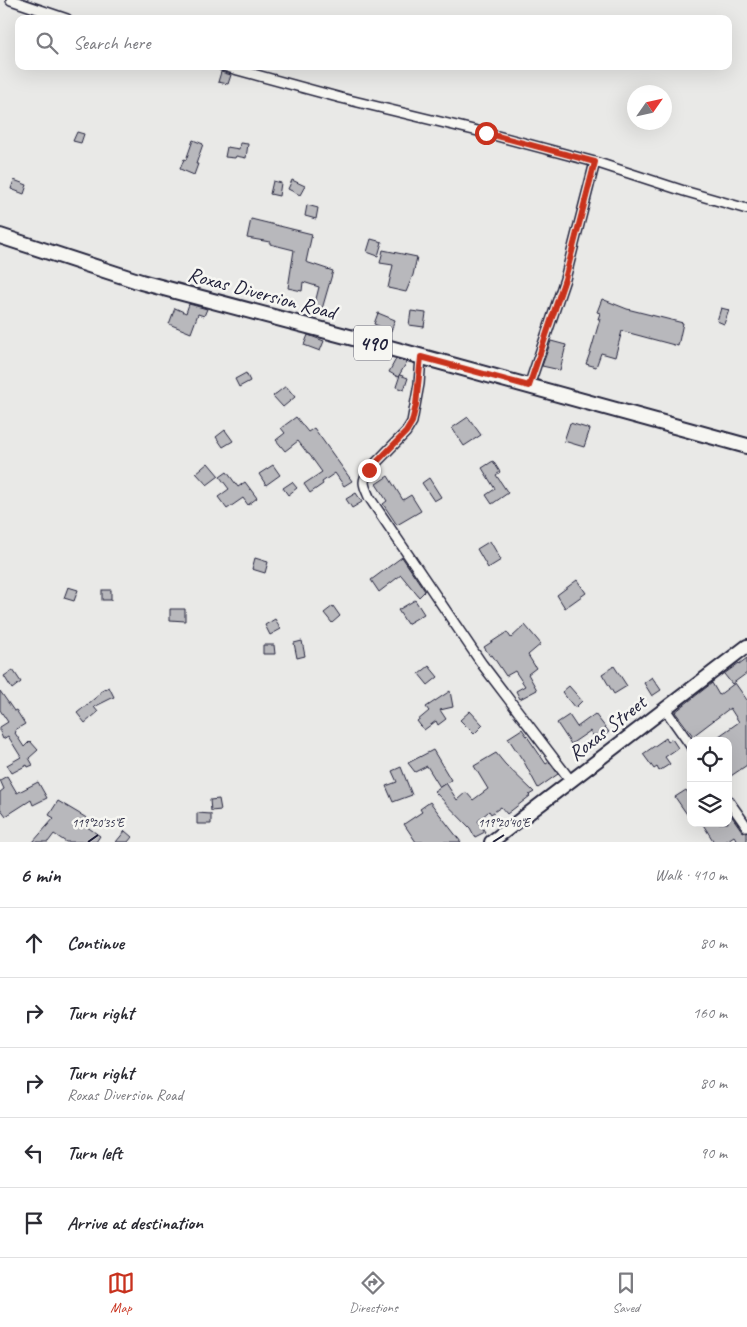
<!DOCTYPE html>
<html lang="en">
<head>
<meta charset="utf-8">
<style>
	:root { --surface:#fff; --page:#f7f7f7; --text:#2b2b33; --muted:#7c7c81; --line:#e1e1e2; --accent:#c8321e }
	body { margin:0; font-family:Caveat,sans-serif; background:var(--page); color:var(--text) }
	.controls { position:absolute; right:15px; bottom:15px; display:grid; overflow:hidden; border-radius:10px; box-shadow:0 5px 20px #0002 }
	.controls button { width:45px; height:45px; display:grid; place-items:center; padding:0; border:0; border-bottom:1px solid var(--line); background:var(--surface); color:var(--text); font:25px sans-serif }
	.compass { position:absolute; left:627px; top:85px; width:45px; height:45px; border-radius:50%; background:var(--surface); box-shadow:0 5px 20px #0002; rotate:56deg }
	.stop { position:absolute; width:15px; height:15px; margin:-11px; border:4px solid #c8321e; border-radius:50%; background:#fff }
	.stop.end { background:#c8321e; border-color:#fff; box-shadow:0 1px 5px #0008 }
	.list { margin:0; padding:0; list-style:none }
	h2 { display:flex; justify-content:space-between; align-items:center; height:65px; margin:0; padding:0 20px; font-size:21px }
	h2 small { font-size:16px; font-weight:400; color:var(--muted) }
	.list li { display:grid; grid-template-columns:32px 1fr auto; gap:15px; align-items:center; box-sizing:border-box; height:70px; padding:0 20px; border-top:1px solid var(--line) }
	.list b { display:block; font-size:19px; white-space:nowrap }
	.list p { margin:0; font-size:16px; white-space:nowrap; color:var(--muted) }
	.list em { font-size:16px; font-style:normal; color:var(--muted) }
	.icon { flex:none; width:28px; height:28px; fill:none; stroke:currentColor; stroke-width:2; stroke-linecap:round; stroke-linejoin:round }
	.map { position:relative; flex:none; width:747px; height:842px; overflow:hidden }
	.search { position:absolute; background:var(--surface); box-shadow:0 5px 20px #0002; left:15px; right:15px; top:15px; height:55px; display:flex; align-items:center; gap:12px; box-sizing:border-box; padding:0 18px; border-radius:10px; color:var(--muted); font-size:19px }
	.sheet { height:415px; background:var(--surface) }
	nav { display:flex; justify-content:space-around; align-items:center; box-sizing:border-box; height:70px; border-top:1px solid var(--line); background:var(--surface); font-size:14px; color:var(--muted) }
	nav a { display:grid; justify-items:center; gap:2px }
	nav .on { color:var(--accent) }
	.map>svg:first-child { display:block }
</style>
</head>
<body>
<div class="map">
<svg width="747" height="842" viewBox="0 0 747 842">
	<rect width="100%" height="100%" fill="#e9e9e7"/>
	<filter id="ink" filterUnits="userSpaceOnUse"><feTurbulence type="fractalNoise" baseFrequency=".02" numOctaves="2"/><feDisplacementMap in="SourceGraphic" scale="10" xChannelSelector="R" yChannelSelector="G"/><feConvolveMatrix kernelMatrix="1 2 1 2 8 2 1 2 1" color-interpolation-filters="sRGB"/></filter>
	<g filter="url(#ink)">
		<g fill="#b8b8bc" stroke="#22223b">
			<path d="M221,72L231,75L228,84L218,82Z"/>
			<path d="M77,132L84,134L81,143L73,141Z"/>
			<path d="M193,140L203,144L196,164H198L194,175L180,169L184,159L186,160Z"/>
			<path d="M240,143L248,144L246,158L236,156L235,158L225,157L227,147L239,149Z"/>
			<path d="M14,180L27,185L24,194L11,189Z"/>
			<path d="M292,180L305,186L300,195L288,189Z"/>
			<path d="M273,181L281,183L279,196L270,194Z"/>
			<path d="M307,205L318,208L316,219L305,216Z"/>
			<path d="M251,219L312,234L306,262L333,271L322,309L314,307L319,287L303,282L302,291L288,288L294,250L270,244V242L247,238Z"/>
			<path d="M371,239L382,242L378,256L367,252Z"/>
			<path d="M383,250L417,257L413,275L406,292L388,288L393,265L380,263Z"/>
			<path d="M602,299L627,309L683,323L678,346L622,331L615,357L601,353L596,367L586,364L591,350L600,319H598L600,313L597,312Z"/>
			<path d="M189,304L207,309L204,316L198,314L191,333L169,324L175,308L186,313Z"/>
			<path d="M721,308L729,310L724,324L717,321Z"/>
			<path d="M411,311L426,313L424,327L409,325Z"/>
			<path d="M378,313L395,320L391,331L374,324Z"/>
			<path d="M308,335L324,341L320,351L304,345Z"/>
			<path d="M551,341L566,345L560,370L542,366Z"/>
			<path d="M396,359L407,362L398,377L389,372Z"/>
			<path d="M246,373L250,381L239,387L235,379Z"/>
			<path d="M400,375L408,378L404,390L396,387Z"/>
			<path d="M286,386L295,397L283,407L273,396Z"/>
			<path d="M296,417L308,432L314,428L352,481L344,486L335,473L322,482L323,484L310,493L304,484L322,472L309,454H308L298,441L285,451L276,440L285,433L281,428Z"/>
			<path d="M468,417L481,435L464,446L452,428Z"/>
			<path d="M570,423L590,429L584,447L564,441Z"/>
			<path d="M225,430L233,441L223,447L216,437Z"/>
			<path d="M493,461L500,472L496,475L508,493L492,504L486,495L495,489L482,468Z"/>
			<path d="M208,463L219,476L207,485L196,473Z"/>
			<path d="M273,465L280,475L266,485L259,474Z"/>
			<path d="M227,472L238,487L245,482L257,498L248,505L243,498L227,509L218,497L229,489L220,477Z"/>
			<path d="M388,476L403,500L411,495L421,511L397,525L383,504L387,501L376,484Z"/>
			<path d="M429,478L441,497L434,501L422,483Z"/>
			<path d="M292,482L297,488L288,495L283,488Z"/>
			<path d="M356,493L362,502L352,508L346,499Z"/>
			<path d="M490,541L501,560L488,568L477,549Z"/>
			<path d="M402,557L425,591L419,597L401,575L379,592L371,580Z"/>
			<path d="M255,558L268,562L265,573L252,569Z"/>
			<path d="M577,580L586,593L565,608L557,595Z"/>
			<path d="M68,587L78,590L74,601L64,598Z"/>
			<rect x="102" y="590" width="9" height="10"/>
			<path d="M415,600L424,614L407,624L398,610Z"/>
			<path d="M333,606L340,616L332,623L324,613Z"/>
			<path d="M170,609H185V621L170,620Z"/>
			<path d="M275,619L281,629L270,635L265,625Z"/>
			<path d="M525,625L541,644L528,655L536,668L528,674L537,690L520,699L516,691L525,686L515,671L506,676L492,655L490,656L484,647L507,632L511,638Z"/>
			<path d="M302,641L305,656L297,658L294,643Z"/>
			<path d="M263,645H274L275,654H263Z"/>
			<path d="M747,658V673L732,684L724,674L739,663V664Z"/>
			<path d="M429,666L438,677L428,685L419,674Z"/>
			<path d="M614,666L627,686L614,694L602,674Z"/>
			<path d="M13,670L21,682L12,689L4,676Z"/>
			<path d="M652,677L661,690L652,696L644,683Z"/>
			<path d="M712,683L719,695L735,683L747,700V765L728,778V741H712L739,722L730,708L693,736L675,712Z"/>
			<path d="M569,686L582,701L575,708L562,692Z"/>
			<path d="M109,687L114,697L94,707L98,712L85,723L77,713L100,694V692Z"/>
			<path d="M0,691L14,711L16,710L25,724L15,730L16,732L15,733L24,747L30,741L38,750L29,758L33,765L28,767L27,765L12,773L7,765L21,757L8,736L3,739L0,732V727L8,722L0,710Z"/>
			<path d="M450,691L453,707L440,710L446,719L438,725L436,721L424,730L417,721L429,711L426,707Z"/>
			<path d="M470,711L483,725L474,734L460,720Z"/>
			<path d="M595,714L609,732L597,741L590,731L571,744L557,723L569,715L577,727Z"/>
			<path d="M522,729L546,764L549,762L558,774L538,788L524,762L508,738Z"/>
			<path d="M666,738L668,742L672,739L678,748L665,757L670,764L659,771L657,767L654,769L643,754Z"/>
			<path d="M433,750L451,780L440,787L427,766L415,772L408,763Z"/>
			<path d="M496,753L505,764L534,792L529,795L530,796L507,814L501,807L491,814L489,811L478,821L485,832L475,837L470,828L434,791L446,783L457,800L466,792L473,800L488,789L474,766Z"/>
			<path d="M401,767L412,795L393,802L386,786L397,782L392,771Z"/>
			<path d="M7,776L17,793L38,782L47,798L33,805L31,800L6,816L0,808V792L4,789L0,780Z"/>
			<path d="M686,790L691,797V820L675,797Z"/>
			<path d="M219,799L221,810L211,811L210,800Z"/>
			<path d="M58,801L90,820L86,826L100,836L96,842H66L54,834L48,842H33L54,818L49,815Z"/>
			<path d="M430,802L461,842H416L404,824L422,812L420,809Z"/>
			<path d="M728,811L742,831L747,833V842H738L734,836L725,842H714L702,823H728Z"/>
			<path d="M197,813L211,814V824H197Z"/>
			<path d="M125,831L132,837L128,842H116Z"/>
		</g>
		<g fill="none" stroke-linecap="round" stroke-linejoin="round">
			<g stroke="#22223b" stroke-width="12">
				<g id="minor">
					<path d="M11,0L67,19"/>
					<path d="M223,66L341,98L486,133L595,162L684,191L747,209"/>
					<path d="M421,357L419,384L412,422L406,432L369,470C361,482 364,485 369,497L482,664L571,781"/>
					<path d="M529,386L565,279L595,162"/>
					<path d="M665,709L691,746"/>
					<path d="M728,800L747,827"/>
				</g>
			</g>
			<g stroke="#22223b" stroke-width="16">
				<path id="secondary" d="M491,842L747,646"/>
			</g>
			<g stroke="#22223b" stroke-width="18">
				<path id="primary" d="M0,236L141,282L357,339L747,446"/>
			</g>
			<use href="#minor" stroke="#f6f6f2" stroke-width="9"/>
			<use href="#secondary" stroke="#f6f6f2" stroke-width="12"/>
			<use href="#primary" stroke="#f6f6f2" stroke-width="14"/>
		</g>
	</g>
	<g fill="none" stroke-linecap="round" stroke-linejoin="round" filter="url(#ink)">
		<path stroke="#c8321e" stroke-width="6" d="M369,470L406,432L412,422L416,405L421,357L529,386L565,279L595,162L486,133"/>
	</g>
	<path fill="none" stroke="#22223b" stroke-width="2" d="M88,842L98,835M493,842L504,835"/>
	<g text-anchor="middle" stroke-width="5" stroke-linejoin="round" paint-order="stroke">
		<rect fill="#f6f6f2" stroke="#626272" stroke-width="1" x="354" y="325.5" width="38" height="35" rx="4"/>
		<g font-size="20" font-weight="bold" fill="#22223b">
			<text x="373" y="350">490</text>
		</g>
		<g font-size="21" fill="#22223b" stroke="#f6f6f2">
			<text transform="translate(262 293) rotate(15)" y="7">Roxas Diversion Road</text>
			<text transform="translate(607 728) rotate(-38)" y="7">Roxas Street</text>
		</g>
	</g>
	<g font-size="12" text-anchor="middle" fill="#22223b" stroke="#f6f6f2" stroke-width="5" stroke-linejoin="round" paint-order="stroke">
		<text x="98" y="827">119°20'35"E</text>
		<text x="504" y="827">119°20'40"E</text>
	</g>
</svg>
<div class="controls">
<button><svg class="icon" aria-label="locate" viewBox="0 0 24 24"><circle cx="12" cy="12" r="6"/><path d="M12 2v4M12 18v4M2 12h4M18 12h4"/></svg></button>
<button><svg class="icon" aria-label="layers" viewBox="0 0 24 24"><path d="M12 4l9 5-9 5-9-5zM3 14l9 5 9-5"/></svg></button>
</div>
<svg class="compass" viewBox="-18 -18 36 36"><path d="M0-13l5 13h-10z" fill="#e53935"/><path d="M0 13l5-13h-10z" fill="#7c7c81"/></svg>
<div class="stop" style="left:486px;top:133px"></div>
<div class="stop end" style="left:369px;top:470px"></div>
<div class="search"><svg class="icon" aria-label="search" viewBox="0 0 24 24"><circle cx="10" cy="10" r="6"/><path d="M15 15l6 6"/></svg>Search here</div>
</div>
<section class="sheet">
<h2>6 min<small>Walk · 410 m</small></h2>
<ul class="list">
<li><svg class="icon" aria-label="ahead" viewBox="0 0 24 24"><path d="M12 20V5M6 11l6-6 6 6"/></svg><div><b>Continue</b></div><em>80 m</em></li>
<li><svg class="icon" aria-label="right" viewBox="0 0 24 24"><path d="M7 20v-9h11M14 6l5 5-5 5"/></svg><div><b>Turn right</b></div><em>160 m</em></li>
<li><svg class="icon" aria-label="right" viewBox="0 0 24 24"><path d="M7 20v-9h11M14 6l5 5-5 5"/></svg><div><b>Turn right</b><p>Roxas Diversion Road</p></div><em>80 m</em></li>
<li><svg class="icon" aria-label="left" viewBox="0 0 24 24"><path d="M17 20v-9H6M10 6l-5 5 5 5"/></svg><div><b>Turn left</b></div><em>90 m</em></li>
<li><svg class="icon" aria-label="arrive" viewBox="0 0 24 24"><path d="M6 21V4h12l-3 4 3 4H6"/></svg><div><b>Arrive at destination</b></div></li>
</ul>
</section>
<nav>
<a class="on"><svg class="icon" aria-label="map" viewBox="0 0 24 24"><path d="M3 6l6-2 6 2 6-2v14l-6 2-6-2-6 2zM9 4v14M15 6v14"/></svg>Map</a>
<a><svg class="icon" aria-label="directions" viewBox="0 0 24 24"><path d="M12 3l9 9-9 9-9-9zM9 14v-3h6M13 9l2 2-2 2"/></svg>Directions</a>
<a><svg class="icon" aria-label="saved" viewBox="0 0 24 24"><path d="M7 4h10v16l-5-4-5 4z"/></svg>Saved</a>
</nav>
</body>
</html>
